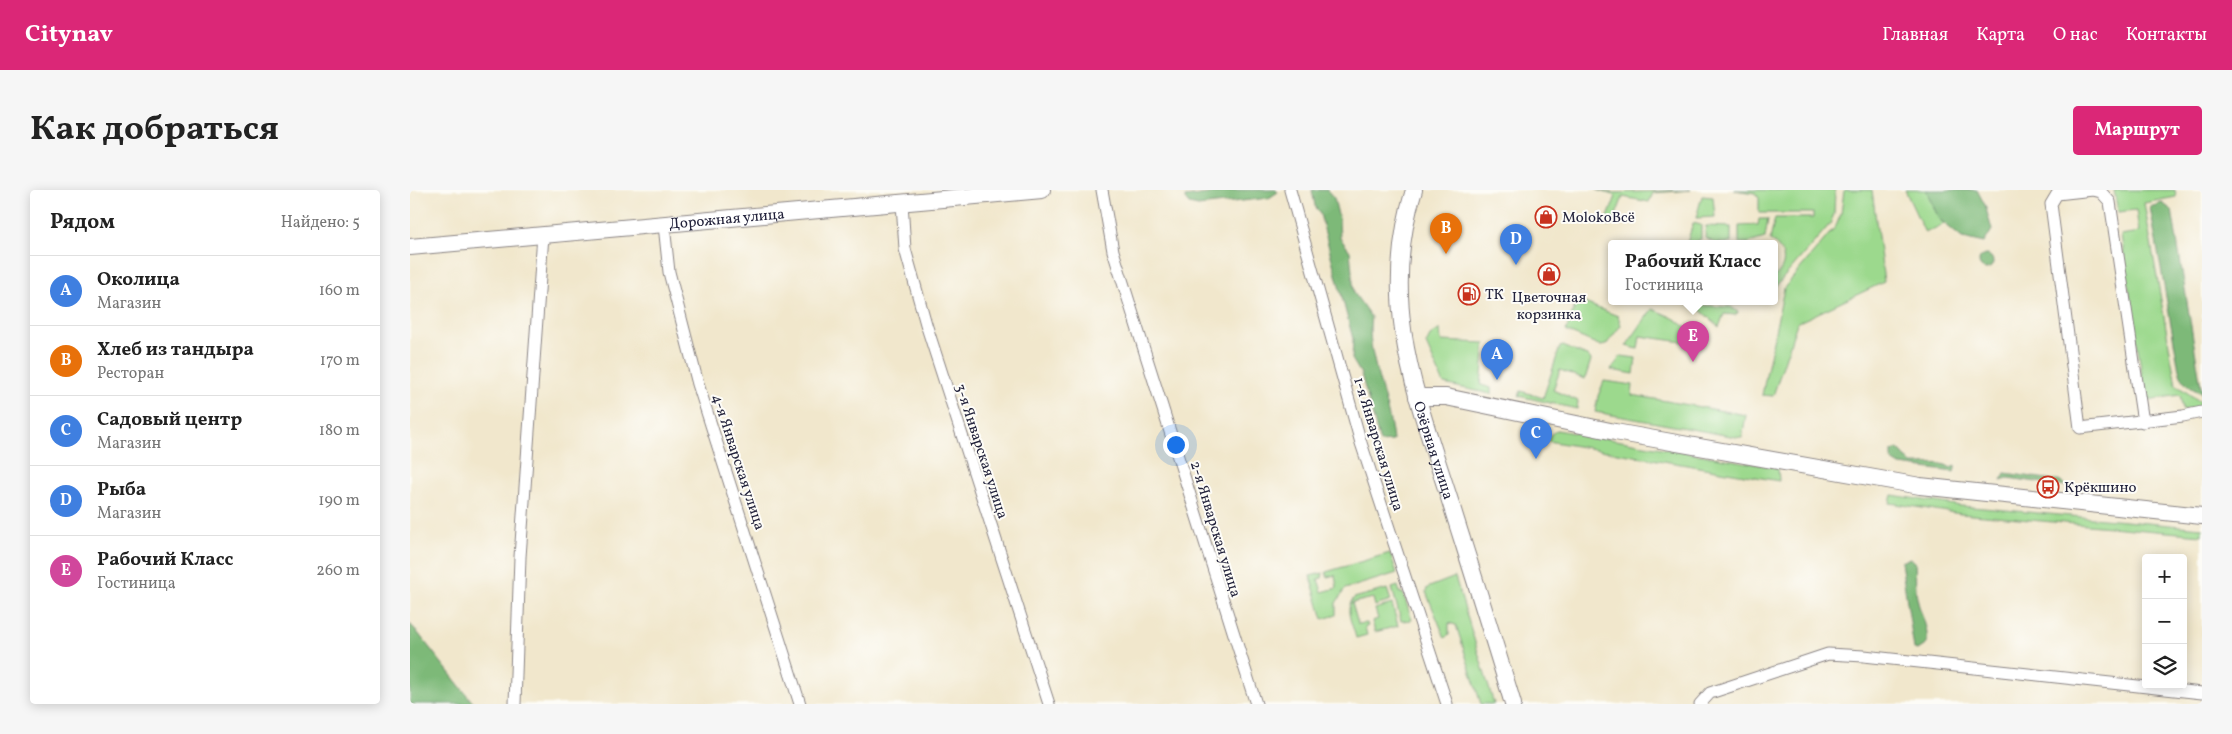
<!DOCTYPE html>
<html lang="ru">
<head>
<meta charset="utf-8">
<style>
	:root { --surface:#fff; --page:#f6f6f6; --text:#222; --muted:#767676; --line:#e0e0e0; --accent:#db2777 }
	body { margin:0; font-family:Vollkorn,serif; background:var(--page); color:var(--text) }
	.controls { position:absolute; right:15px; bottom:15px; display:grid; overflow:hidden; border-radius:5px; box-shadow:0 2px 12px #0003 }
	.controls button { width:45px; height:45px; display:grid; place-items:center; padding:0; border:0; border-bottom:1px solid var(--line); background:var(--surface); color:var(--text); font:25px sans-serif }
	.you { position:absolute; left:765px; top:254px; width:18px; height:18px; margin:-12px; border:4px solid #fff; border-radius:50%; background:#1a73e8; box-shadow:0 0 0 8px #1a73e833 }
	.badge { display:grid; place-items:center; width:32px; height:32px; border-radius:50%; background:var(--accent); color:#fff; font-size:16px; font-weight:700 }
	.pin { position:absolute; translate:-50% -41px; filter:drop-shadow(0 1px 2px #0008) }
	.pin::after { content:''; position:absolute; top:26px; width:18px; height:15px; background:inherit; clip-path:polygon(0 0,100% 0,50% 100%) }
	.popup { position:absolute; left:1198px; top:50px; width:170px; height:65px; box-sizing:border-box; display:grid; place-content:center; border-radius:5px; background:var(--surface); filter:drop-shadow(0 1px 4px #0005); font-size:16px; white-space:nowrap; color:var(--muted) }
	.popup b { font-size:19px; color:var(--text) }
	.popup::after { content:''; position:absolute; left:50%; top:100%; margin-left:-10px; border:10px solid transparent; border-top-color:var(--surface) }
	.list { margin:0; padding:0; list-style:none }
	h2 { display:flex; justify-content:space-between; align-items:center; height:65px; margin:0; padding:0 20px; font-size:21px }
	h2 small { font-size:16px; font-weight:400; color:var(--muted) }
	.list li { display:grid; grid-template-columns:32px 1fr auto; gap:15px; align-items:center; box-sizing:border-box; height:70px; padding:0 20px; border-top:1px solid var(--line) }
	.list b { display:block; font-size:19px; white-space:nowrap }
	.list p { margin:0; font-size:16px; white-space:nowrap; color:var(--muted) }
	.list em { font-size:16px; font-style:normal; color:var(--muted) }
	.icon { flex:none; width:28px; height:28px; fill:none; stroke:currentColor; stroke-width:2; stroke-linecap:round; stroke-linejoin:round }
	.map { position:relative; flex:none; width:1792px; height:514px; overflow:hidden; border-radius:5px }
	header { display:flex; align-items:center; gap:30px; box-sizing:border-box; height:70px; padding:0 25px; background:var(--accent); color:#fff }
	header strong { font-size:24px }
	nav { display:flex; gap:28px; margin-inline-start:auto; font-size:18px }
	.intro { display:flex; align-items:center; justify-content:space-between; box-sizing:border-box; height:120px; padding:0 30px }
	h1 { margin:0; font-size:35px }
	.button { padding:12px 22px; border-radius:5px; background:var(--accent); color:#fff; font-size:18px; font-weight:700 }
	main { display:flex; gap:30px; padding:0 30px }
	aside { flex:1; background:var(--surface); border-radius:5px; box-shadow:0 2px 12px #0003 }
	.map>svg:first-child { display:block }
</style>
</head>
<body>
<header>
<strong>Citynav</strong>
<nav><a>Главная</a><a>Карта</a><a>О нас</a><a>Контакты</a></nav>
</header>
<div class="intro"><h1>Как добраться</h1><a class="button">Маршрут</a></div>
<main>
<aside>
<h2>Рядом<small>Найдено: 5</small></h2>
<ul class="list">
<li><span class="badge" style="background:#3f7fe0">A</span><div><b>Околица</b><p>Магазин</p></div><em>160 m</em></li>
<li><span class="badge" style="background:#e8710a">B</span><div><b>Хлеб из тандыра</b><p>Ресторан</p></div><em>170 m</em></li>
<li><span class="badge" style="background:#3f7fe0">C</span><div><b>Садовый центр</b><p>Магазин</p></div><em>180 m</em></li>
<li><span class="badge" style="background:#3f7fe0">D</span><div><b>Рыба</b><p>Магазин</p></div><em>190 m</em></li>
<li><span class="badge" style="background:#d1479c">E</span><div><b>Рабочий Класс</b><p>Гостиница</p></div><em>260 m</em></li>
</ul>
</aside>
<div class="map">
<svg width="1792" height="514" viewBox="0 0 1792 514">
	<rect width="100%" height="100%" fill="#fdfcf7"/>
	<filter id="ink" filterUnits="userSpaceOnUse"><feTurbulence type="fractalNoise" baseFrequency=".02" numOctaves="2"/><feDisplacementMap in="SourceGraphic" scale="10" xChannelSelector="R" yChannelSelector="G"/><feConvolveMatrix kernelMatrix="1 2 1 2 8 2 1 2 1" color-interpolation-filters="sRGB"/></filter>
	<filter id="wash" filterUnits="userSpaceOnUse"><feTurbulence type="fractalNoise" baseFrequency=".0096" numOctaves="4" result="noise"/><feDisplacementMap in="SourceGraphic" scale="20" xChannelSelector="R" yChannelSelector="G"/><feGaussianBlur stdDeviation="1.12" result="paint"/><feColorMatrix in="noise" values="0 0 0 0 0 0 0 0 0 0 0 0 0 0 0 0 0 1.4 0 .05"/><feComposite in="paint" operator="in"/></filter>
	<g filter="url(#wash)">
		<rect width="100%" height="100%" fill="#f1e7cc"/>
		<g fill="#9cd98d" stroke="#5f7e64">
			<path d="M1187,0L1203,3L1281,0L1243,3L1239,12L1213,7L1203,33L1199,37L1195,35L1206,6Z"/>
			<path d="M1324,0H1425L1424,24L1420,34L1367,95L1364,96V87C1379,75 1375,60 1360,50L1365,28H1403V23H1349V8L1345,3Z"/>
			<path d="M1434,0H1462L1474,92L1387,133L1363,206L1352,205L1374,98L1426,36L1431,24Z"/>
			<path d="M1495,0H1518L1529,29L1534,34L1515,43Z"/>
			<path d="M1704,0H1765L1766,7L1734,13L1766,195L1792,213V216L1773,220L1770,205L1737,210L1735,205L1711,45L1729,42L1726,20L1708,22Z"/>
			<path d="M1292,6L1303,7L1305,27L1286,28Z"/>
			<path d="M1349,29H1358L1355,48L1339,53H1329V36L1348,35Z"/>
			<path d="M1283,33L1291,35V49L1284,53H1277Z"/>
			<path d="M1296,36L1321,37V53H1305L1295,48Z"/>
			<path d="M1167,110L1208,126L1211,135L1196,155L1191,156L1156,141Z"/>
			<path d="M1285,115L1321,117L1328,122L1326,125L1314,124L1309,137Z"/>
			<path d="M1242,119C1263,127 1278,133 1287,154L1230,146L1228,159L1216,156Z"/>
			<path d="M1030,139L1031,151L1075,153L1071,195L1081,198V204L1034,194L1016,154L1020,146Z"/>
			<path d="M1153,156L1179,167L1181,170L1175,189L1150,180L1143,200L1168,211L1167,219L1109,206L1111,201L1133,208L1150,157Z"/>
			<path d="M1211,166L1226,168L1224,184L1201,180Z"/>
			<path d="M1194,191L1223,195L1222,205L1336,225L1332,248L1185,222L1188,206Z"/>
			<path d="M1147,240L1368,278L1369,291L1138,251L1140,245Z"/>
			<path d="M1482,305L1551,316L1792,338V345L1551,324L1480,313Z"/>
			<path d="M980,363L987,383L935,399L926,413V425L913,429L900,386L913,383L912,388L908,389L912,402L927,398L925,385L917,387L916,382Z"/>
			<path d="M1045,387L1084,514H1071L1046,435L1039,433V444L1035,448L1016,402L1017,398Z"/>
			<path d="M988,396L990,403H993L1002,430L991,431L982,398Z"/>
			<path d="M977,399L981,411L965,416L963,408L942,413L948,434L957,433L958,436L955,437L957,445L946,448C943,435 933,419 944,408Z"/>
			<path d="M982,414L988,436L965,442L962,431L968,429L965,419Z"/>
		</g>
		<g fill="#7db978" stroke="#506e5a">
			<path d="M826,0H866L868,2L859,8L788,16L779,14L775,9V7Z"/>
			<path d="M902,0H917L924,8L929,29L930,48L940,61L944,103L961,127C955,164 980,212 983,251L970,252L951,184L942,169L943,149L910,24L905,16Z"/>
			<path d="M1516,0H1567L1575,15L1582,40L1574,53L1552,48L1529,29Z"/>
			<path d="M1752,13L1762,20L1792,203C1776,197 1771,190 1768,174L1740,17Z"/>
			<circle cx="1576" cy="72" r="7"/>
			<path d="M1488,259L1502,274C1515,275 1531,270 1541,278L1546,275L1544,282L1490,275L1482,270V261Z"/>
			<path d="M1595,283L1651,291L1656,296L1598,288L1591,290Z"/>
			<path d="M1500,368L1505,372C1506,384 1505,396 1507,408C1510,424 1519,437 1517,454L1508,460L1504,459L1491,372Z"/>
			<path d="M0,434L4,438L64,514H0Z"/>
		</g>
	</g>
	<g filter="url(#ink)">
		<g fill="none" stroke-linecap="round" stroke-linejoin="round">
			<g stroke="#8a8484" stroke-width="13">
				<g id="street">
					<path d="M692,0L703,61L846,514"/>
					<path d="M880,0L951,253L1037,514"/>
					<path d="M1683,0L1647,4L1641,14L1670,238L1773,226L1792,222"/>
					<path d="M1683,0L1691,2L1700,12L1733,232"/>
					<path d="M492,13L495,59L516,134L639,514"/>
					<path d="M254,35L259,82L288,194L390,514"/>
					<path d="M105,514L110,367L133,45"/>
					<path d="M1290,514L1300,503L1418,464L1454,466L1792,503"/>
				</g>
			</g>
			<g stroke="#8a8484" stroke-width="18">
				<g id="secondary">
					<path id="s1" d="M1004,0C968,115 1007,206 1041,314C1062,381 1083,447 1103,514"/>
					<path id="s2" d="M0,57L632,0"/>
					<path d="M1007,207H1036L1205,242L1510,296L1792,326"/>
				</g>
			</g>
			<use href="#street" stroke="#fff" stroke-width="11"/>
			<use href="#secondary" stroke="#fff" stroke-width="16"/>
		</g>
	</g>
	<defs>
		<g id="shop-ring" transform="scale(1.125)"><circle r="9.5" fill="#fdfcf7" stroke="#c8321e" stroke-width="1.5"/><path d="M-5-2.5h2.3a2.7 3.5 0 0 1 5.4 0H5L5.5 6h-11ZM-1.5-2.5h3a1.5 2.3 0 0 0-3 0Z" fill="#c8321e"/></g>
		<g id="fuel-ring" transform="scale(1.125)"><circle r="9.5" fill="#fdfcf7" stroke="#c8321e" stroke-width="1.5"/><path d="M-5.5-6h7V0h2V4h1.3V-2.5L3-4.5l.8-.8L6-3V5H2.5V1h-1V6h-7ZM-4.2-4.7v3.2H.2V-4.7Z" fill="#c8321e"/></g>
		<g id="bus-ring" transform="scale(1.125)"><circle r="9.5" fill="#fdfcf7" stroke="#c8321e" stroke-width="1.5"/><path d="M-5-6H5V4H4V6H2V4H-2V6H-4V4H-5ZM-3.5-4V0h7V-4ZM-3.5 1.2v1.5H-2V1.2ZM2 1.2v1.5H3.5V1.2Z" fill="#c8321e"/></g>
	</defs>
	<g fill-rule="evenodd">
		<use href="#shop-ring" x="1136" y="27"/>
		<use href="#shop-ring" x="1139" y="84"/>
		<use href="#fuel-ring" x="1059" y="104"/>
		<use href="#bus-ring" x="1638" y="297"/>
	</g>
	<g text-anchor="middle" stroke-width="4" stroke-linejoin="round" paint-order="stroke">
		<g font-size="15" fill="#22223b" stroke="#fdfcf7" text-anchor="start">
			<text x="1152" y="32">MolokoВсё</text>
			<text x="1075" y="109">ТК</text>
			<text x="1139" y="112" text-anchor="middle">Цветочная<tspan x="1139" dy="17">корзинка</tspan></text>
			<text x="1654" y="302">Крёкшино</text>
		</g>
		<g font-size="15" fill="#22223b" stroke="#fdfcf7">
			<text dy="5" stroke="none"><textPath href="#s2" startOffset="318">Дорожная улица</textPath></text>
			<text transform="translate(969 254) rotate(73)" y="5">1-я Январская улица</text>
			<text dy="5" stroke="none"><textPath href="#s1" startOffset="266">Озёрная улица</textPath></text>
			<text transform="translate(572 261) rotate(72)" y="5">3-я Январская улица</text>
			<text transform="translate(329 272) rotate(72)" y="5">4-я Январская улица</text>
			<text transform="translate(806 339) rotate(73)" y="5">2-я Январская улица</text>
		</g>
	</g>
</svg>
<div class="controls">
<button>+</button>
<button>−</button>
<button><svg class="icon" aria-label="layers" viewBox="0 0 24 24"><path d="M12 4l9 5-9 5-9-5zM3 14l9 5 9-5"/></svg></button>
</div>
<div class="you"></div>
<div class="pin badge" style="left:1087px;top:190px;background:#3f7fe0">A</div>
<div class="pin badge" style="left:1036px;top:64px;background:#e8710a">B</div>
<div class="pin badge" style="left:1126px;top:269px;background:#3f7fe0">C</div>
<div class="pin badge" style="left:1106px;top:75px;background:#3f7fe0">D</div>
<div class="pin badge" style="left:1283px;top:172px;background:#d1479c">E</div>
<div class="popup"><b>Рабочий Класс</b>Гостиница</div>
</div>
</main>
</body>
</html>
